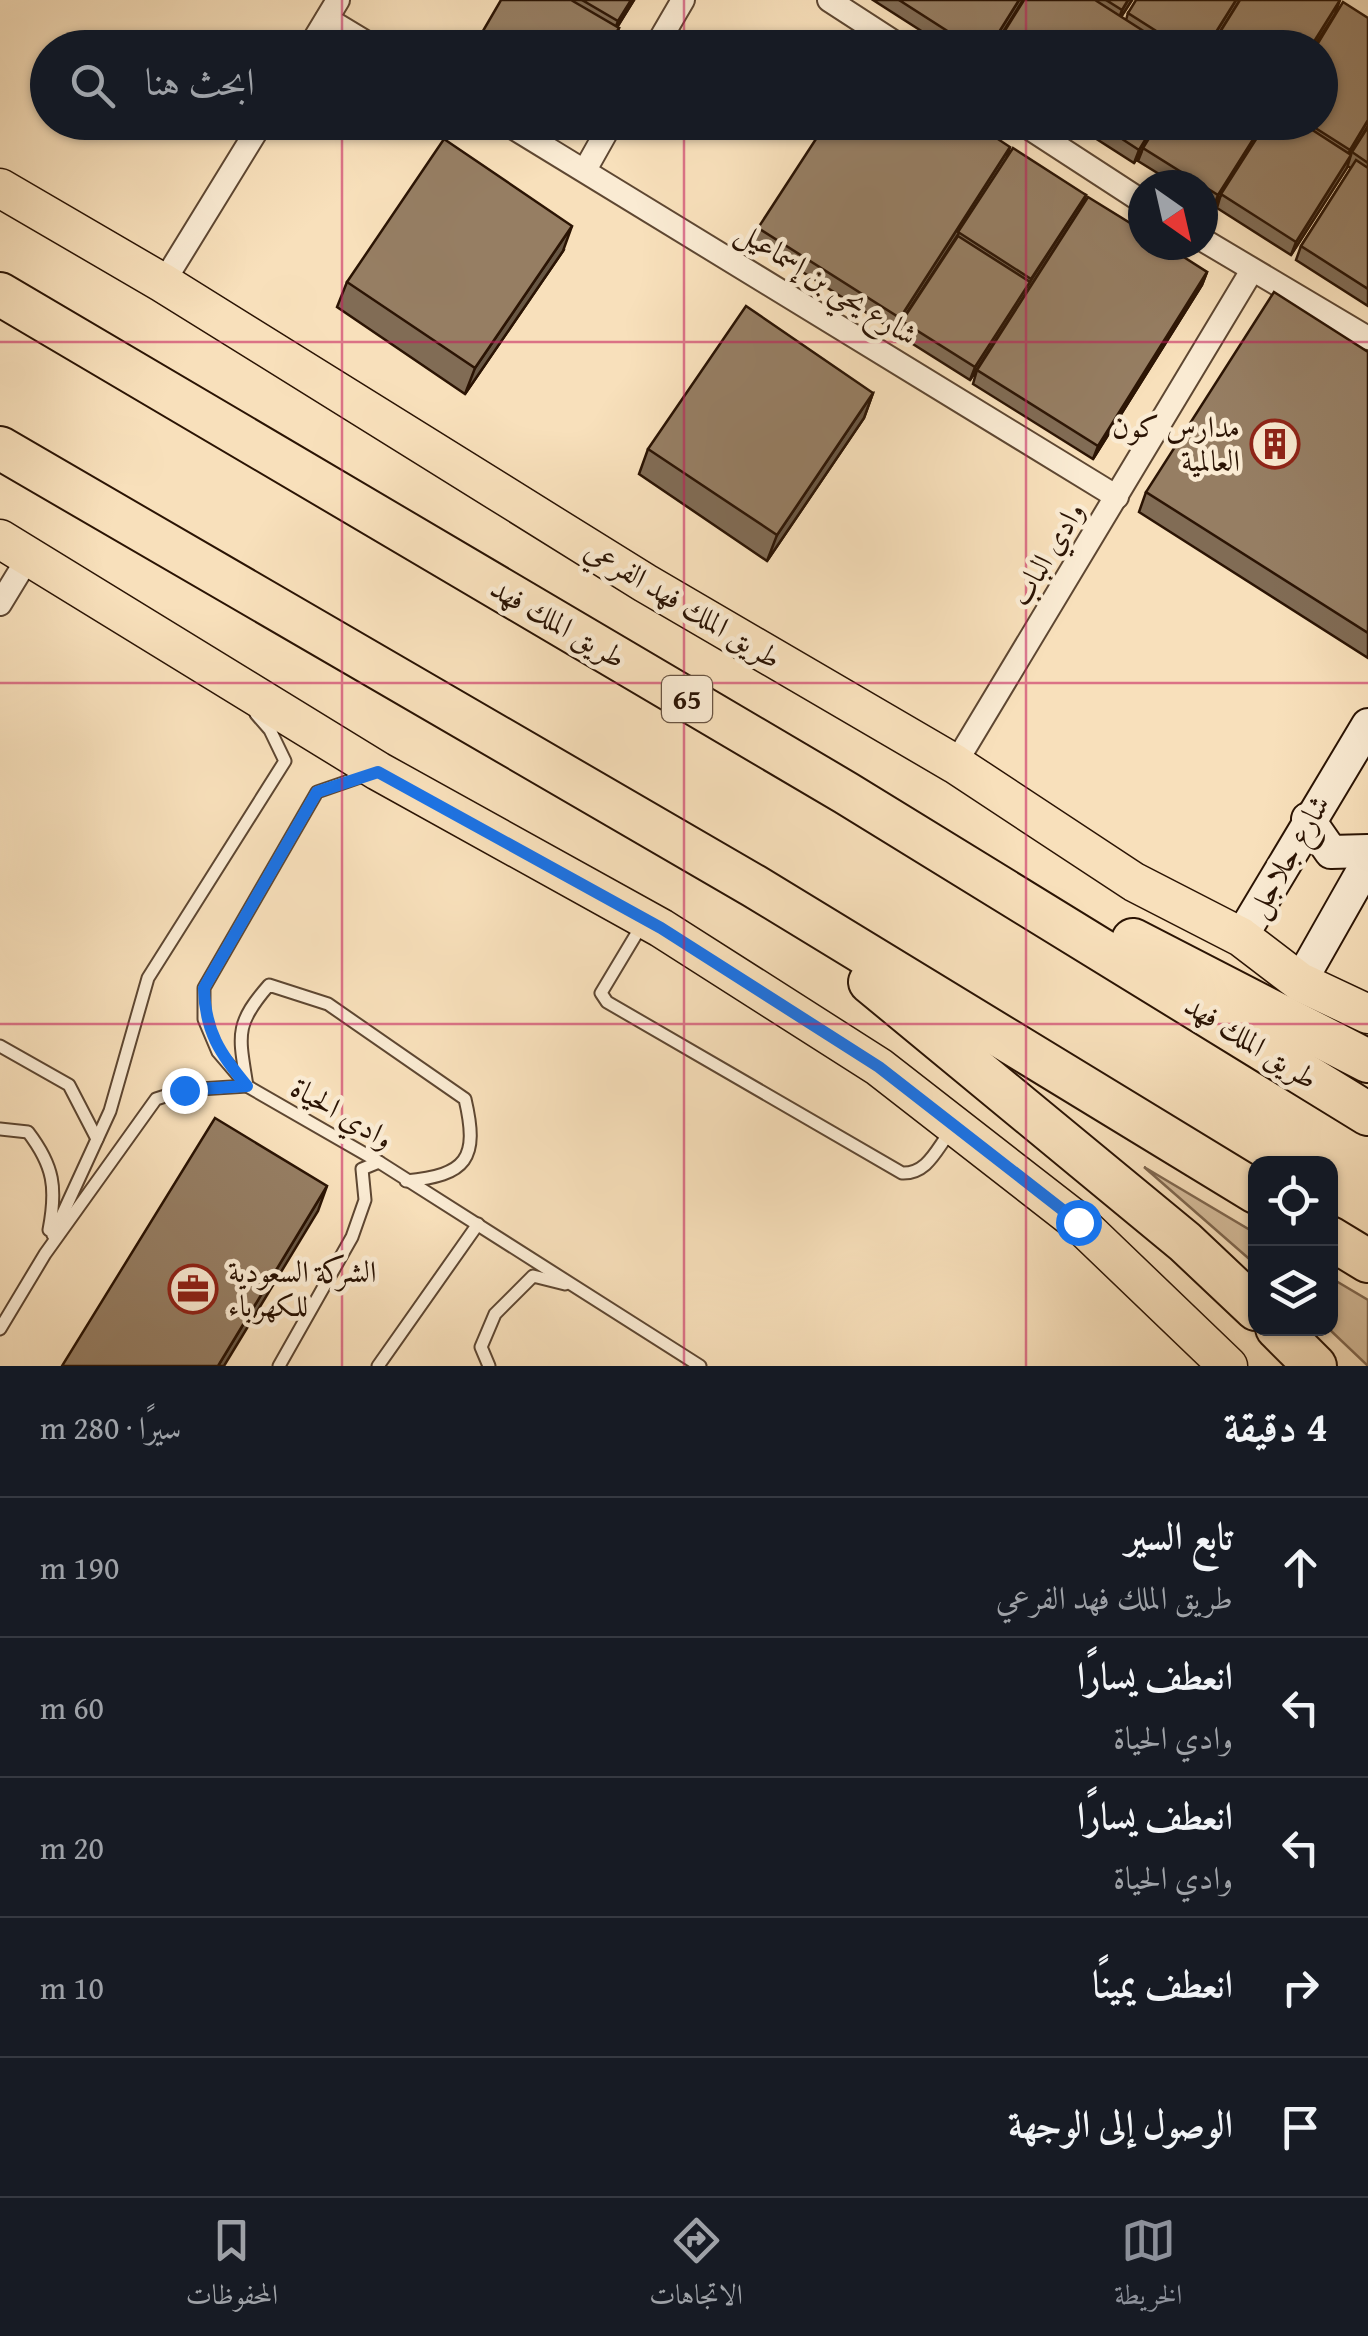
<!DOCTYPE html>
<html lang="ar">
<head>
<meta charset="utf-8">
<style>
	:root { --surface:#171b24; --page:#242831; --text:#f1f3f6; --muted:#9ea1a6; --line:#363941; --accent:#8c9099 }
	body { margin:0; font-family:"Gentium Book Plus",Amiri,serif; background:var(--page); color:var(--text); direction:rtl }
	.controls { position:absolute; right:30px; bottom:30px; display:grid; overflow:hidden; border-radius:20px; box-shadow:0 2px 8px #0004 }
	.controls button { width:90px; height:90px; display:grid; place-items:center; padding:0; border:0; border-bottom:2px solid var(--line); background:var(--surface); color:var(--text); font:50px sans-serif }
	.compass { position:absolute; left:1128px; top:170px; width:90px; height:90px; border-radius:50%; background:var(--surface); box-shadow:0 2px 8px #0004; rotate:146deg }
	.stop { position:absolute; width:30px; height:30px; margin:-22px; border:8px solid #1a73e8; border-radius:50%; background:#fff }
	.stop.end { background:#1a73e8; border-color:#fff; box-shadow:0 2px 10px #0008 }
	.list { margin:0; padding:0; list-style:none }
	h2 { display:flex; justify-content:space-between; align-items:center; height:130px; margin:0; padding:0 40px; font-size:42px }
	h2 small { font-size:32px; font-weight:400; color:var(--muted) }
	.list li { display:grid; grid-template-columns:65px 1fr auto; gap:30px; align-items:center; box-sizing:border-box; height:140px; padding:0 40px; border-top:2px solid var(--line) }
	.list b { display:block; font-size:38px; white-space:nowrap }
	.list p { margin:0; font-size:32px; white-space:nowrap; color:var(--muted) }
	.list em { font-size:32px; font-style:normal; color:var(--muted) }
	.icon { flex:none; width:55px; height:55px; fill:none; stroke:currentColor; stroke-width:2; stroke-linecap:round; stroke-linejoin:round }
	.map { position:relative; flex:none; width:1368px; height:1366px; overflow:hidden; direction:ltr }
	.search { position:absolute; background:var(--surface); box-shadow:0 2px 8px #0004; left:30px; right:30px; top:30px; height:110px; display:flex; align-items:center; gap:25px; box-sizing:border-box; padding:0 35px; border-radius:55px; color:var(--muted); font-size:38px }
	.sheet { height:830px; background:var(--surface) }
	nav { display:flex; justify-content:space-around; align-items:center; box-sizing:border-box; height:140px; border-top:2px solid var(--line); background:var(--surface); font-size:28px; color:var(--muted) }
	nav a { display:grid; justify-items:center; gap:5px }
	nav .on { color:var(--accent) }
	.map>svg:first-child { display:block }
</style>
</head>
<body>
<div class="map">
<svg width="1368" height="1366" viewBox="0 0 1368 1366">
	<rect width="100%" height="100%" fill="#f8e0bb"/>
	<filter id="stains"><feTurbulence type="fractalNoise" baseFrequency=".002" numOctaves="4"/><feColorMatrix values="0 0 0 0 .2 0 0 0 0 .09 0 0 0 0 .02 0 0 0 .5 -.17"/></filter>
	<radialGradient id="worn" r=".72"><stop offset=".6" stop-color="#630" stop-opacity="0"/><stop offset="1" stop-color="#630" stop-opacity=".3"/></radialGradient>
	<g fill="#d5bd9c" stroke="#806850" stroke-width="2.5">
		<path d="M1144,1167L1255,1233V1264Z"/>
		<path d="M1331,1278L1368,1300V1366L1329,1329Z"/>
	</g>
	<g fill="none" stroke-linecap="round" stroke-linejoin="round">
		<g stroke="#5e4732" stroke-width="15">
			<g id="lane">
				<path d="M369,774L317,792L204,988V1019L218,1052L247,1086L379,1162L700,1366"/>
				<path d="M643,923L601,993L607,1002L902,1173C927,1174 936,1150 950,1132"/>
				<path d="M0,1046L69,1085L97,1139"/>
				<path d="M0,1129L28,1132C54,1166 57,1188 49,1230"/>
				<path d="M53,1235L110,1111L148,978L285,761L270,730L256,714"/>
				<path d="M0,1329L45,1254L156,1099L184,1090L247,1086C239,1035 234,1025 269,985L328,1004L465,1099C479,1159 467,1175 406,1181"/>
				<path d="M279,1366L352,1237L365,1200L362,1169L379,1162"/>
				<path d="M378,1366L478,1224"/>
				<path d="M489,1366L481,1347L495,1314L533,1276L565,1284"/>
			</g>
		</g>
		<g stroke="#5e4732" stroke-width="26">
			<g id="street">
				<path d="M829,0L903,48"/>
				<path d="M327,19L375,48"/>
				<path d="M309,48L338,0"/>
				<path d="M655,48L683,0"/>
				<path d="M504,122L1117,497"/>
				<path d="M1020,122L1143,202"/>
				<path d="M585,170L612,122"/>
				<path d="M1203,240L1368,338"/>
				<path d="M163,283L262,122"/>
				<path d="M0,604L28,558"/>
				<path d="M955,764L1251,272"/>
			</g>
		</g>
		<g stroke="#2b1404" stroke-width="36">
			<g id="secondary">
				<path d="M1308,819L1331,852L1368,851"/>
				<path d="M1241,937L1368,725"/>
				<path d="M1300,982L1368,862"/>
			</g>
		</g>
		<g stroke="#2b1404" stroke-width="41">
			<g id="primary">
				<path d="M0,188L163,283L645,583L955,764L1134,882L1241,937L1300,982L1368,1014"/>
				<path d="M0,539L378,771L661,928L879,1067L1078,1222L1228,1366"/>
			</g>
		</g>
		<g stroke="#2b1404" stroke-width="46">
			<g id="highway">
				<path d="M0,294L846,793L1368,1114"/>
				<path d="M0,448L754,886L1256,1192"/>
				<path d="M1133,940L1368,1061"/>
				<path d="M870,982L1185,1242L1256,1309"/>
				<path d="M1330,1238L1368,1261"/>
				<path d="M1277,1328L1315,1366"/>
			</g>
		</g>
		<use href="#lane" stroke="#faebd3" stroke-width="11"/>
		<use href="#street" stroke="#faebd3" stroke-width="22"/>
		<use href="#secondary" stroke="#faebd3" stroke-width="32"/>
		<use href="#primary" stroke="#f8e0bb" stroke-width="38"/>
		<use href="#highway" stroke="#f8e0bb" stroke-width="42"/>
	</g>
	<g fill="#816c55" stroke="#2b1404" stroke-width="2.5">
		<path d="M501,0H634L617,27L619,28L614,41Z"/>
		<path d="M873,0H1023L993,48H948Z"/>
		<path d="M1024,0H1132L1121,17L1126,20L1128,13L1210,48H994Z"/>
		<path d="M1070,122H1320L1368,126L1350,154L1368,127V306L1296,260L1301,246L1351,168L1347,166L1291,255L1217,208L1221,194L1213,208L1203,202V185H1177L1138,161L1142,151L1134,163Z"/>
		<path d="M1006,159L1086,195L1081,207L1207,272L1202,285L1093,459L973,384L977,370L1075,217L970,380L897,334L902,321L957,235L895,331L754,241L758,228Z"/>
		<path d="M563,251L465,394L337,307L347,282Z"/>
		<path d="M1368,352V658L1139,512L1146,492Z"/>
		<path d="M873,393L864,418L767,561L639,474L648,449Z"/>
	</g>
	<g fill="#695845" stroke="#2b1404" stroke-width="2.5">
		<path d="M631,0H634L613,34L618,21Z"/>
		<path d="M1019,0H1023L993,48H989Z"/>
		<path d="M1128,0H1132L1117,23L1122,10Z"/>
		<path d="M1236,0H1240L1210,48H1206Z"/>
		<path d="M1340,0L1335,14L1313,48H1310Z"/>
		<path d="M1368,120V126L1345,163L1350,150Z"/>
		<path d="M1156,122H1160L1134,163L1139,150Z"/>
		<path d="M1264,122H1268L1213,208L1218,195Z"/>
		<path d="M1010,147L1006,161L895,331L900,318Z"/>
		<path d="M1351,155L1347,168L1291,255L1296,242Z"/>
		<path d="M1086,195L1081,208L970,380L975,367Z"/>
		<path d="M572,226L563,251L465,394L475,368Z"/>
		<path d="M1207,272L1202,285L1093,459L1098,446Z"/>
		<path d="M873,393L864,418L767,561L777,535Z"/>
		<path d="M327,1186L318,1211L224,1366H218Z"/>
	</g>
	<g fill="#967e63" stroke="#2b1404" stroke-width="2.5">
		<path d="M501,0H571L619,28L607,48H473Z"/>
		<path d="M582,0H631L618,21Z"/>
		<path d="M899,0H1019L989,48H974Z"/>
		<path d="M1024,0H1095L1170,48H994Z"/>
		<path d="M1106,0H1128L1122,10Z"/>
		<path d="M1136,0H1236L1206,48H1183L1128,13Z"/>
		<path d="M1240,0H1340L1310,48H1210Z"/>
		<path d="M1343,2L1368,18V120L1350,150L1306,122H1320V48H1315Z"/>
		<path d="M827,122H972L1010,147L900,318L758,228Z"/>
		<path d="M1096,122H1156L1139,150Z"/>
		<path d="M1159,122H1264L1218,195L1143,148Z"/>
		<path d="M1267,122H1300L1351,155L1296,242L1221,194Z"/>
		<path d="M1368,127V163L1352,152Z"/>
		<path d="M444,139L572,226L475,368L347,282Z"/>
		<path d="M1013,148L1086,195L1031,279L958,232Z"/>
		<path d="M1356,160L1368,168V289L1301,246Z"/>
		<path d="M1088,197L1143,231V245H1165L1207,272L1098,446L977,370Z"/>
		<path d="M958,236L1030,282L975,367L902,321Z"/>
		<path d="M1274,292L1368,352V633L1146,492Z"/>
		<path d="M746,306L873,393L777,535L648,449Z"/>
		<path d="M215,1118L327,1186L218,1366H62Z"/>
	</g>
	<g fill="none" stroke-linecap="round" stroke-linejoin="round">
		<path stroke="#1a73e8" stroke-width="12" d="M184,1090L247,1086C220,1054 205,1031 204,988L317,792L378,772L661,928L879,1067L1078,1222"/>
	</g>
	<path fill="none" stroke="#c2185b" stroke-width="2.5" stroke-opacity="0.55" d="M342,0V48M684,0V48M1026,0V48M342,122V1366M684,122V1366M1026,122V1366M0,342H1368M0,683H1368M0,1024H1368"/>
	<defs>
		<g id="building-ring" transform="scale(2.5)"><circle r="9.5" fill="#faebd3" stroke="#8f2418" stroke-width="1.5"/><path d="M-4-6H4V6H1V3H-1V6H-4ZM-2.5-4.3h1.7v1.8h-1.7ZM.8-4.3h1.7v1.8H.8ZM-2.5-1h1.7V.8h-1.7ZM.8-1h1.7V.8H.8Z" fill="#8f2418"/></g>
		<g id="office-ring" transform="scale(2.5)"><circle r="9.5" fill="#faebd3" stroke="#8f2418" stroke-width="1.5"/><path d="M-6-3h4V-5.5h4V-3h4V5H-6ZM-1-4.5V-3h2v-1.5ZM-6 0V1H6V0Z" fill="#8f2418"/></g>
	</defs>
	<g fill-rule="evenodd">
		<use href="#building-ring" x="1275" y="444"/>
		<use href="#office-ring" x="193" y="1289"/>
	</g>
	<g text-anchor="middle" stroke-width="9" stroke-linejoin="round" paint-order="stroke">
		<rect fill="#faebd3" stroke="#695442" stroke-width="2.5" x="662" y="676" width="50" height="46" rx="8"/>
		<g font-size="28" font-weight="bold" fill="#2b1404">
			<text x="687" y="709">65</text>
		</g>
		<g font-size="30" fill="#2b1404" stroke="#faebd3">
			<text transform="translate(827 283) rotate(32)" y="10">شارع يحي بن إسماعيل</text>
			<text transform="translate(1047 554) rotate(-59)" y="10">وادي الباب</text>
			<text transform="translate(683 604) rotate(31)" y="10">طريق الملك فهد الفرعي</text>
			<text transform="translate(558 623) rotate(30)" y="10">طريق الملك فهد</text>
			<text transform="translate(1288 856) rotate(-60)" y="10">شارع جلاجل</text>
			<text transform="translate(1251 1042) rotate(32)" y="10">طريق الملك فهد</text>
			<text transform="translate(342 1113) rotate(30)" y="10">وادي الحياة</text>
		</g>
		<g font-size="30" fill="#2b1404" stroke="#faebd3" text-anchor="end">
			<text x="1240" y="437">مدارس كون<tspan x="1240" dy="34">العالمية</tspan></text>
			<text x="228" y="1282" text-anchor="start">الشركة السعودية<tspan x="228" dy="34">للكهرباء</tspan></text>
		</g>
	</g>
	<rect width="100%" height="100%" filter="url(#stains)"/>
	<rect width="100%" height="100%" fill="url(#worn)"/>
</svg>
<div class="controls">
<button><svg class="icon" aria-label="locate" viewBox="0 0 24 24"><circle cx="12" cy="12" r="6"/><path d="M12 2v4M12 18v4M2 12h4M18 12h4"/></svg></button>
<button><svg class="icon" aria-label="layers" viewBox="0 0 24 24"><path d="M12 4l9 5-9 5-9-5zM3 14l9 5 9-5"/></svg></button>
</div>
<svg class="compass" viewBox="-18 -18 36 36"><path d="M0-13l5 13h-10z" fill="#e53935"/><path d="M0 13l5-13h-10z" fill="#9ea1a6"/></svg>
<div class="stop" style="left:1078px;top:1222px"></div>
<div class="stop end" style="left:184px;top:1090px"></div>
<div class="search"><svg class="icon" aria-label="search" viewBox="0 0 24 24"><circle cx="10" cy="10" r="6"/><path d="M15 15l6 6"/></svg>ابحث هنا</div>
</div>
<section class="sheet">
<h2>4 دقيقة<small>سيرًا · 280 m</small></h2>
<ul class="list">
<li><svg class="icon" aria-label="ahead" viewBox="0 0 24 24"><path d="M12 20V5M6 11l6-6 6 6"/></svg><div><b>تابع السير</b><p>طريق الملك فهد الفرعي</p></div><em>190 m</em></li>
<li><svg class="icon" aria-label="left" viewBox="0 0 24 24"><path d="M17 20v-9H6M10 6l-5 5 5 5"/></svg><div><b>انعطف يسارًا</b><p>وادي الحياة</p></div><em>60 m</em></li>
<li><svg class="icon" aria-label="left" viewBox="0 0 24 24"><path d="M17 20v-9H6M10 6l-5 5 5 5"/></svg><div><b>انعطف يسارًا</b><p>وادي الحياة</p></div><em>20 m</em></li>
<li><svg class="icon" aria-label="right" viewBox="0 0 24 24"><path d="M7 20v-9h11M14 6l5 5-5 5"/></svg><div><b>انعطف يمينًا</b></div><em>10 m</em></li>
<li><svg class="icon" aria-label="arrive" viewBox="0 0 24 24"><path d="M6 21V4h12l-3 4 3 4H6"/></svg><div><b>الوصول إلى الوجهة</b></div></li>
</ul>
</section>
<nav>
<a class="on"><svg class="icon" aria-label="map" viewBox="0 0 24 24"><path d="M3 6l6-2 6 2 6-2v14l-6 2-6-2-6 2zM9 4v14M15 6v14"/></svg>الخريطة</a>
<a><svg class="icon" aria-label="directions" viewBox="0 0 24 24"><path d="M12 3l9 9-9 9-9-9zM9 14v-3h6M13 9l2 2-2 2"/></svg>الاتجاهات</a>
<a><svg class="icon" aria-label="saved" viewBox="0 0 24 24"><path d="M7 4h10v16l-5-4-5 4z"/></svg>المحفوظات</a>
</nav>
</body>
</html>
